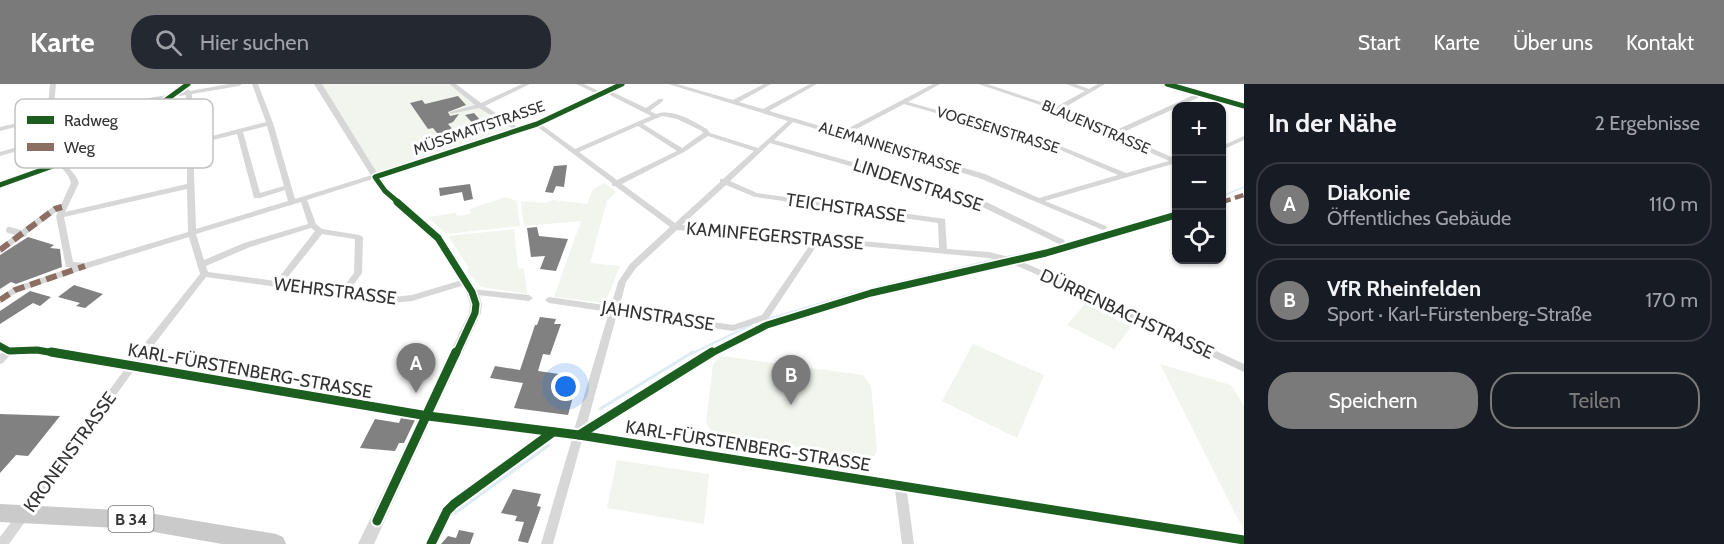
<!DOCTYPE html>
<html lang="de">
<head>
<meta charset="utf-8">
<style>
	:root { --surface:#171b24; --page:#242831; --text:#f1f3f6; --muted:#9ea1a6; --line:#363941; --accent:#7a7a7a }
	body { margin:0; font-family:Cabin,sans-serif; background:var(--page); color:var(--text) }
	.controls { position:absolute; right:18px; top:18px; display:grid; overflow:hidden; border-radius:12px; box-shadow:0 2px 4px #0004 }
	.controls button { width:54px; height:54px; display:grid; place-items:center; padding:0; border:0; border-bottom:2px solid var(--line); background:var(--surface); color:var(--text); font:30px sans-serif }
	.you { position:absolute; left:566px; top:303px; width:21px; height:21px; margin:-15px; border:4px solid #fff; border-radius:50%; background:#1a73e8; box-shadow:0 0 0 9px #1a73e833 }
	.badge { display:grid; place-items:center; width:39px; height:39px; border-radius:50%; background:var(--accent); color:#fff; font-size:20px; font-weight:700 }
	.pin { position:absolute; translate:-50% -50px; filter:drop-shadow(0 2px 3px #0008) }
	.pin::after { content:''; position:absolute; top:32px; width:21px; height:18px; background:inherit; clip-path:polygon(0 0,100% 0,50% 100%) }
	.list { margin:0; padding:0; list-style:none }
	h2 { display:flex; justify-content:space-between; align-items:center; height:78px; margin:0; padding:0 24px; font-size:26px }
	h2 small { font-size:20px; font-weight:400; color:var(--muted) }
	.list li { display:grid; grid-template-columns:39px 1fr auto; gap:18px; align-items:center; box-sizing:border-box; height:84px; margin:0 12px 12px; padding:0 12px; border:2px solid var(--line); border-radius:24px }
	.list b { display:block; font-size:22px; white-space:nowrap }
	.list p { margin:0; font-size:20px; white-space:nowrap; color:var(--muted) }
	.list em { font-size:20px; font-style:normal; color:var(--muted) }
	.actions { display:flex; gap:12px; padding:18px 24px }
	.actions a { flex:1; padding:14px 0; border:2px solid var(--accent); border-radius:24px; text-align:center; font-size:21px; color:var(--accent) }
	.actions .main { background:var(--accent); color:#fff }
	.icon { flex:none; width:33px; height:33px; fill:none; stroke:currentColor; stroke-width:2; stroke-linecap:round; stroke-linejoin:round }
	.map { position:relative; flex:none; width:1244px; height:460px; overflow:hidden }
	header { display:flex; align-items:center; gap:36px; box-sizing:border-box; height:84px; padding:0 30px; background:var(--accent); color:#fff }
	header strong { font-size:28px }
	nav { display:flex; gap:33px; margin-inline-start:auto; font-size:21px }
	.search { width:420px; height:54px; background:var(--page); display:flex; align-items:center; gap:15px; box-sizing:border-box; padding:0 21px; border-radius:24px; color:var(--muted); font-size:22px }
	main { display:flex }
	aside { flex:1; background:var(--surface) }
	.map>svg:first-child { display:block }
</style>
</head>
<body>
<header>
<strong>Karte</strong>
<div class="search"><svg class="icon" aria-label="search" viewBox="0 0 24 24"><circle cx="10" cy="10" r="6"/><path d="M15 15l6 6"/></svg>Hier suchen</div>
<nav><a>Start</a><a>Karte</a><a>Über uns</a><a>Kontakt</a></nav>
</header>
<main>
<div class="map">
<svg width="1244" height="460" viewBox="0 0 1244 460">
	<rect width="100%" height="100%" fill="#fff"/>
	<g fill="#f1f5ed">
		<path d="M321,0H448L512,44L376,91Z"/>
		<path d="M605,99L616,108L607,117L590,179L620,182L605,219L554,213L581,137L524,142L521,117L544,119L553,116L587,120L593,105Z"/>
		<path d="M506,113L517,117L520,142L446,150L428,133L456,129L457,132L470,130V125Z"/>
		<path d="M514,145L518,184L524,185L527,210L481,203L466,186L469,184L448,152Z"/>
		<path d="M1085,220L1131,243L1114,265L1067,241Z"/>
		<path d="M973,260L1044,291L1017,354L942,317Z"/>
		<path d="M721,272L863,291L871,302L877,367L872,375L713,350L706,339L713,280Z"/>
		<path d="M1160,280L1231,301L1244,322V447Z"/>
		<path d="M617,376L709,390L704,440L607,424Z"/>
	</g>
	<g fill="none" stroke-linecap="round" stroke-linejoin="round">
		<path stroke="#ddebf3" stroke-width="1.5" d="M1222,112L1244,103"/>
		<g stroke="#ddebf3" stroke-width="2">
			<path d="M1006,173L1044,166L1176,127"/>
			<path d="M768,235L862,207L997,175"/>
			<path d="M691,270L751,241"/>
		</g>
		<g stroke="#ddebf3" stroke-width="3">
			<path d="M600,325L693,268"/>
			<path d="M455,429L549,361"/>
		</g>
	</g>
	<g fill="#818181">
		<path d="M458,12L466,21L448,28L450,32L459,30L453,38L448,40L456,49L441,54L433,44L428,45L410,19L422,16L425,20Z"/>
		<path d="M474,29L488,45L480,47L465,31Z"/>
		<path d="M567,81L564,103L556,102L553,109L545,108L554,82Z"/>
		<path d="M470,100L473,115L464,117L462,108L440,112L439,104Z"/>
		<path d="M537,143L539,152L568,155L556,187L540,185L545,172L531,173L527,144Z"/>
		<path d="M28,153L54,161L50,164L60,165L62,183L16,200L11,198L0,205V171Z"/>
		<path d="M74,201L103,210L85,224L76,222L80,219L58,213Z"/>
		<path d="M30,207L51,213L40,222L33,219L0,240V227Z"/>
		<path d="M540,233L556,235L554,240H561L550,271L543,270L538,287L559,290L553,306L574,309L568,331L514,324L523,299L490,294L495,282L520,286L535,241H537Z"/>
		<path d="M0,330L60,332L28,372L16,371L0,389Z"/>
		<path d="M401,334L415,336L404,359H399L395,367L360,364L375,335L399,339Z"/>
		<path d="M513,405L541,410L537,422L541,423L528,459L518,457L524,438L515,437L517,432L501,429Z"/>
		<path d="M459,446L474,449L470,460H441L448,452L456,454Z"/>
	</g>
	<g fill="none" stroke-linecap="round" stroke-linejoin="round">
		<g stroke="#d7d7d7" stroke-width="6">
			<path d="M9,146L24,150"/>
			<path d="M0,166L55,125L62,123"/>
			<path d="M0,216L15,206L85,182"/>
			<path d="M0,262L9,267"/>
		</g>
		<g fill="#d7d7d7" fill-rule="evenodd">
			<path d="M50,0H56L53,30L185,8L184,6L187,4L190,7L229,0H242L239,2L192,10L193,57L266,38L252,0H258L273,39L295,115L372,91H378L379,93L307,116L316,140L322,145L359,151L363,153L362,189L349,207L393,213L412,211L465,195L469,198L468,200L412,217L393,219L206,193L139,280L428,328L574,346L609,228L549,219L545,216L549,213L611,222L618,198L630,180L670,143L615,102H612V99L535,41V39H539L575,65L651,32L606,9L605,8L608,6L646,24L659,15H663V17L650,27L656,30C673,24 693,37 707,45L710,49L758,64L788,37L668,0H677L733,16L764,0H771L739,18L763,25L810,0H817L769,27L841,48L933,0H940L908,18L1053,59L1126,89L1169,77L1055,26L978,0H987L1056,23L1085,7L1066,0H1075L1089,5L1098,0H1105L1062,25L1114,47L1196,10L1164,0H1174L1244,20V24L1202,12L1180,22H1176V24L1119,50L1176,75V79L1045,117L1106,142L1107,144L1103,146L979,94L793,38L774,56L974,112L1064,156L1065,158L1064,160L1061,161L968,116L770,59L730,97L757,109L945,135L947,165L989,168L1013,174L1071,199L1244,280V288L1065,203L1008,178L989,174L819,158L768,235L733,247L617,230L585,347L1244,450V460H1233L907,408L914,460H902L895,406L582,356L553,460H541L572,355L428,336L134,286L9,460H0V453L125,285L37,270H11L3,279L0,280V270L6,264L9,263L37,262L130,278L200,190L189,153L85,185L66,183L56,132L71,99C69,91 65,88 60,82C54,75 51,66 49,58L0,72V68L48,54L47,35L0,47V43L47,32ZM186,11L187,57L121,47L118,49L121,51L187,61V100L65,128L79,99C76,90 70,86 64,78C55,66 53,49 53,34ZM904,20L1049,61L1118,91L1039,114L985,90L847,50ZM662,32L677,35L702,47L703,49L682,64L643,40ZM267,42L284,102L260,109L243,48ZM638,42L677,67L617,96L579,68ZM237,50L254,114H260L285,106L288,117L196,145L193,61ZM708,52L754,67L723,95H720V98L675,139L622,100L684,68ZM726,101L755,113L938,139L939,164L682,141ZM187,105L188,148L85,179L73,178L64,133ZM301,118L308,140L244,159L204,176L196,150ZM311,144L315,147L276,197L208,188L206,182L250,163ZM677,146L812,158L762,231L733,241L619,224L626,198L636,184ZM322,150L355,155L354,189L341,206L284,198Z"/>
			<path d="M449,0H456L481,19L522,0H530L485,22L522,46L517,47L479,24L450,30V28L475,21Z"/>
			<path d="M576,0H584L605,10L600,11Z"/>
			<path d="M1244,52V56L1222,66V62Z"/>
			<path d="M472,205L529,211L533,214L529,217L469,210L468,208Z"/>
		</g>
		<path fill="#d7d7d7" fill-rule="evenodd" d="M314,0H322L377,89L534,38L616,0H626L540,42L381,94L388,105L442,152L478,208L482,220L481,229L374,460H358L469,229L470,220L466,208L434,156L382,109Z"/>
		<path fill="#d0d0d0" fill-rule="evenodd" d="M182,0H192L115,58L85,74L0,104V97L77,70L107,54Z"/>
		<path fill="#cacaca" fill-rule="evenodd" d="M0,420L137,427L276,450L283,453L286,460H222L137,445L0,438Z"/>
		<path stroke="#8d6e63" stroke-width="4.5" stroke-dasharray="9 4.5" stroke-linecap="butt" d="M1222,118L1244,111"/>
		<g stroke="#8d6e63" stroke-width="6" stroke-dasharray="11 6" stroke-linecap="butt">
			<path d="M0,166L55,125L62,123"/>
			<path d="M0,216L15,206L85,182"/>
		</g>
		<g stroke="#fff" stroke-width="8">
			<g id="cycleway-far2">
				<path d="M1167,0L1244,22"/>
				<path d="M0,101L81,72L111,56L188,0"/>
				<path d="M399,119L385,107L375,93L537,40L622,0"/>
			</g>
		</g>
		<g stroke="#fff" stroke-width="10">
			<g id="cycleway-far1">
				<path d="M397,118L438,154L472,208L476,220L475,229L456,270"/>
				<path d="M0,262L9,267L37,266L60,270"/>
				<path d="M710,270L767,241L871,209L1046,169L1176,131"/>
			</g>
		</g>
		<g stroke="#fff" stroke-width="13">
			<g id="cycleway">
				<path d="M51,268L428,332L579,351L1244,456"/>
				<path d="M579,351L712,268"/>
				<path d="M377,437L456,268"/>
				<path d="M431,460L447,427L454,420L553,348"/>
			</g>
		</g>
		<use href="#cycleway-far2" stroke="#1b5e20" stroke-width="5"/>
		<use href="#cycleway-far1" stroke="#1b5e20" stroke-width="7"/>
		<use href="#cycleway" stroke="#1b5e20" stroke-width="9"/>
	</g>
	<g text-anchor="middle" stroke-width="6" stroke-linejoin="round" paint-order="stroke">
		<g font-size="15" fill="#333" stroke="#fff">
			<text transform="translate(1096 43) rotate(23)" y="5">BLAUENSTRASSE</text>
			<text transform="translate(479 44) rotate(-19)" y="5">MÜSSMATTSTRASSE</text>
			<text transform="translate(998 46) rotate(17)" y="5">VOGESENSTRASSE</text>
			<text transform="translate(890 64) rotate(17)" y="5">ALEMANNENSTRASSE</text>
		</g>
		<rect fill="#fff" stroke="#707070" stroke-width="1.5" x="108.5" y="422" width="45" height="26" rx="4.5"/>
		<g font-size="16" font-weight="bold" fill="#333">
			<text x="131" y="441">B 34</text>
		</g>
		<g font-size="18" fill="#333" stroke="#fff">
			<text transform="translate(918 101) rotate(18)" y="6">LINDENSTRASSE</text>
			<text transform="translate(846 124) rotate(8)" y="6">TEICHSTRASSE</text>
			<text transform="translate(775 152) rotate(5)" y="6">KAMINFEGERSTRASSE</text>
			<text transform="translate(335 207) rotate(7)" y="6">WEHRSTRASSE</text>
			<text transform="translate(1127 230) rotate(25)" y="6">DÜRRENBACHSTRASSE</text>
			<text transform="translate(658 232) rotate(9)" y="6">JAHNSTRASSE</text>
			<text transform="translate(250 287) rotate(10)" y="6">KARL-FÜRSTENBERG-STRASSE</text>
			<text transform="translate(748 362) rotate(9)" y="6">KARL-FÜRSTENBERG-STRASSE</text>
			<text transform="translate(70 368) rotate(-54)" y="6">KRONENSTRASSE</text>
		</g>
	</g>
	<rect x="15" y="15" width="198" height="69" rx="9" fill="#fff" stroke="#c2c2c2" stroke-width="1.5"/>
	<rect x="27" y="32" width="27" height="8" fill="#1b5e20"/>
	<rect x="27" y="59" width="27" height="8" fill="#8d6e63"/>
	<g font-size="16" fill="#333">
		<text x="64" y="42">Radweg</text>
		<text x="64" y="69">Weg</text>
	</g>
</svg>
<div class="controls">
<button>+</button>
<button>−</button>
<button><svg class="icon" aria-label="locate" viewBox="0 0 24 24"><circle cx="12" cy="12" r="6"/><path d="M12 2v4M12 18v4M2 12h4M18 12h4"/></svg></button>
</div>
<div class="you"></div>
<div class="pin badge" style="left:416px;top:309px">A</div>
<div class="pin badge" style="left:791px;top:321px">B</div>
</div>
<aside>
<h2>In der Nähe<small>2 Ergebnisse</small></h2>
<ul class="list">
<li><span class="badge">A</span><div><b>Diakonie</b><p>Öffentliches Gebäude</p></div><em>110 m</em></li>
<li><span class="badge">B</span><div><b>VfR Rheinfelden</b><p>Sport · Karl-Fürstenberg-Straße</p></div><em>170 m</em></li>
</ul>
<div class="actions"><a class="main">Speichern</a><a>Teilen</a></div>
</aside>
</main>
</body>
</html>
